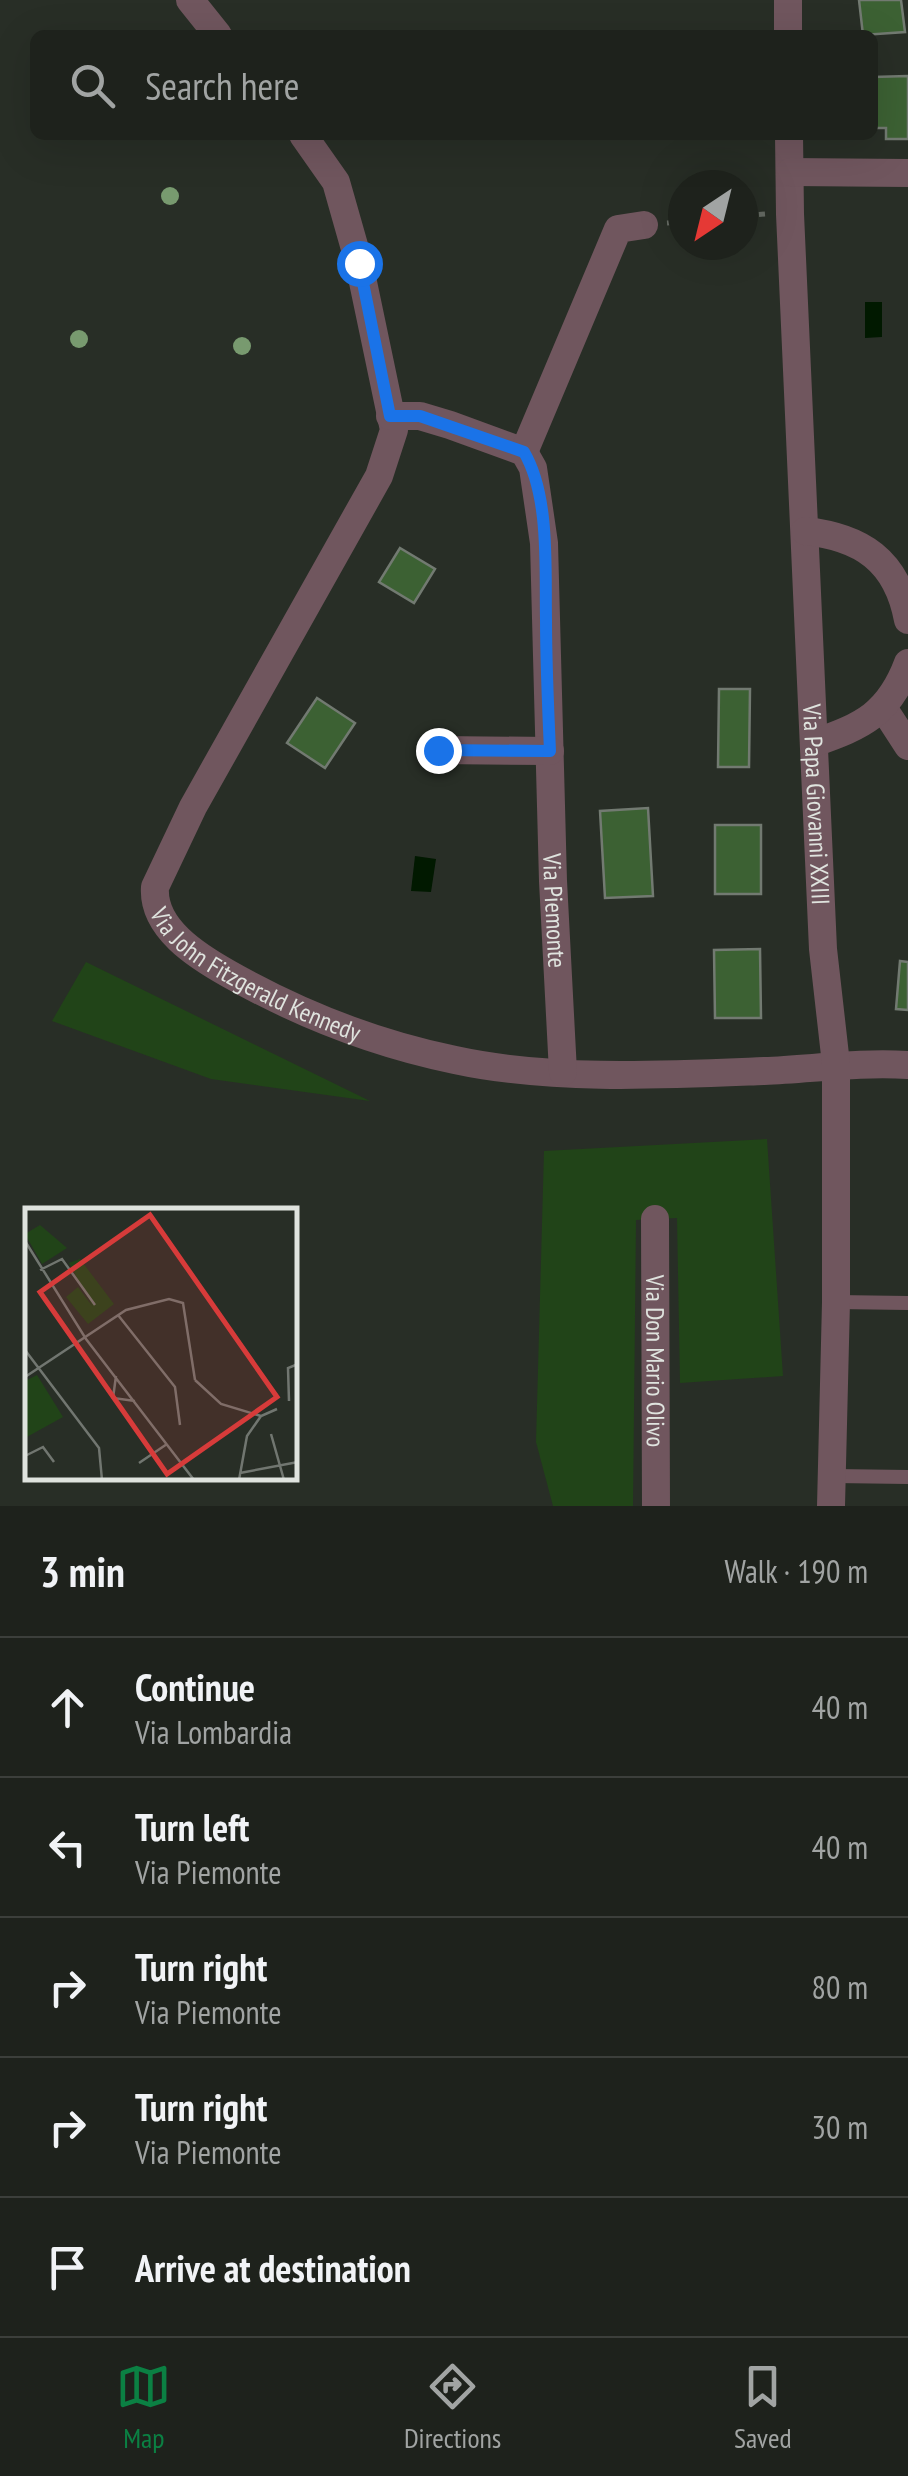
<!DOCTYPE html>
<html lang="en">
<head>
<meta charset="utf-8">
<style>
	:root { --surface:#1e221c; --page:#2b2f29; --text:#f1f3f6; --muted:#a1a4a3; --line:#3c3f3b; --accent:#0b8043 }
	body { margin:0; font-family:"PT Sans Narrow",sans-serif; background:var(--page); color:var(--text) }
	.compass { position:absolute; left:668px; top:170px; width:90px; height:90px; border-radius:50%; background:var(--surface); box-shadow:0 10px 40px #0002; rotate:215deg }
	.stop { position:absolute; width:30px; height:30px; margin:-22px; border:8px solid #1a73e8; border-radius:50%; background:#fff }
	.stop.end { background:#1a73e8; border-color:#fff; box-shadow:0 2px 10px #0008 }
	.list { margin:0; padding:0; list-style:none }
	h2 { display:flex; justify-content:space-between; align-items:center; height:130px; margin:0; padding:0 40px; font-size:42px }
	h2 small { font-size:32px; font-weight:400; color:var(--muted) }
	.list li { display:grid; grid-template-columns:65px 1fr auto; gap:30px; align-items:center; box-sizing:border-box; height:140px; padding:0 40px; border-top:2px solid var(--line) }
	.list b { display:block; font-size:38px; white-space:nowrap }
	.list p { margin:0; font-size:32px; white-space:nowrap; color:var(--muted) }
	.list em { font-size:32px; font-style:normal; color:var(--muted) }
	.icon { flex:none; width:55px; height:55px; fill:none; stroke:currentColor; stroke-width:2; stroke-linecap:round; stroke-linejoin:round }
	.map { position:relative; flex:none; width:908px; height:1506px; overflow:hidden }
	.search { position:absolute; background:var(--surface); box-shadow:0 10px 40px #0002; left:30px; right:30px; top:30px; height:110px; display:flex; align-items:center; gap:25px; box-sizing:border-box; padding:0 35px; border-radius:15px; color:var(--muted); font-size:38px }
	.sheet { height:830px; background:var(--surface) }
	nav { display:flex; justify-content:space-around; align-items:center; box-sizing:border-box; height:140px; border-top:2px solid var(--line); background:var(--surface); font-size:28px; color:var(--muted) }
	nav a { display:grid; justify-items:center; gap:5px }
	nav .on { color:var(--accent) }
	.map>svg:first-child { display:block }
</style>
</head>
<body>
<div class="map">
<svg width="908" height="1506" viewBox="0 0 908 1506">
	<rect width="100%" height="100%" fill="#282e26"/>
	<g fill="#214418">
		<path d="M86,962L370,1101L211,1079L52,1021Z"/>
		<path d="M767,1139L783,1376L680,1383L677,1218L636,1220L633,1506H553L536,1442L544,1151Z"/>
	</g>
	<g fill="#011900">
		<path d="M865,302H882V337L865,338Z"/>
		<path d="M415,856L436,859L431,892L411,891Z"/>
	</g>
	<g fill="#3c6133" stroke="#727a71" stroke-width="2.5">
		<path d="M859,0H901L905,32L863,35Z"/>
		<path d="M908,76V139H886V128H873V77Z"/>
		<path d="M400,548L435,569L414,603L379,582Z"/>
		<path d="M719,689H750L749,767H718Z"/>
		<path d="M317,698L355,723L325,768L287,743Z"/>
		<path d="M648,808L653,896L605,898L600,811Z"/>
		<rect x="715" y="825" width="46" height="69"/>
		<path d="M760,949L761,1018H715L714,950Z"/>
		<path d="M900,961L908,962V1010L896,1009Z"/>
	</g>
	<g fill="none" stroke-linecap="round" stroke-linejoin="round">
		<g stroke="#656a63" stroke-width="5" stroke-dasharray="8 8" stroke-linecap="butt">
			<path d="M743,216L765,214"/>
			<path d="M667,223L683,222"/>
		</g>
		<g stroke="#70565e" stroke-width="14">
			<path d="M836,1302L908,1303"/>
			<path d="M834,1476L908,1477"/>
		</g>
		<g stroke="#70565e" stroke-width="28">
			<path d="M190,0L218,35"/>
			<path d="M788,0V35"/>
			<path id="s1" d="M303,135L336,182L359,263L394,430L379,476L193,807L155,887C152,928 197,956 229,974C298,1013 377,1044 455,1060C552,1081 665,1075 764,1071C813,1069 859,1062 908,1065"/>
			<path id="s2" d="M789,135L790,214L823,949L836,1064V1302L831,1506"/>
			<path d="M790,172L908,173"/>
			<path id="s3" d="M390,416H420L450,425L524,452L533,468L544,543L553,881L563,1072"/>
			<path d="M524,452L618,229L644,225"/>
			<path d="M805,531C861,537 897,560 908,620"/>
			<path d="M884,709L908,746"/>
			<path d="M814,743C863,726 889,714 908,663"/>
			<path d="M438,750L550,751"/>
			<path id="s4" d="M655,1219L656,1506"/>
		</g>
	</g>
	<g fill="#789a6f">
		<circle cx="170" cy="196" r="9"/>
		<circle cx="79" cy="339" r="9"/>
		<circle cx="242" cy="346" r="9"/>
	</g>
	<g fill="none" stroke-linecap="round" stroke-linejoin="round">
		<path stroke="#1a73e8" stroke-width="12" d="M359,263L390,416H420L524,452C550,496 545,569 546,619C546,663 548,707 550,751L438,750"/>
	</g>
	<g text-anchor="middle" stroke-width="10" stroke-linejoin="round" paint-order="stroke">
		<g font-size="25" fill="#dfe3de" stroke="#131612">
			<text dy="9" stroke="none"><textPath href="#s2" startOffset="670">Via Papa Giovanni XXIII</textPath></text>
			<text dy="9" stroke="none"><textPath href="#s3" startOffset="602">Via Piemonte</textPath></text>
			<text dy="9" stroke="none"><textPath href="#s1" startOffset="972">Via John Fitzgerald Kennedy</textPath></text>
			<text dy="9" stroke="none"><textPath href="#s4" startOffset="142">Via Don Mario Olivo</textPath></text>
		</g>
	</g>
	<g transform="translate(25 1208)">
		<rect width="272" height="272" fill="#282e26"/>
		<path d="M15,17L42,40L17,56L0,26ZM55,51L89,96L63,116L41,89L53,79L68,99L44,55ZM12,167L38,209L0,230V173Z" fill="#214418"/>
		<path fill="none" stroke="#717670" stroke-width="2.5" d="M0,33L61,131L169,272M15,62L37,51L70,97M93,107L150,179L155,217M0,142L74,240L77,272M91,168L88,190L110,193M0,169L101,102L144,91L158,95L170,172M170,172L196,196L236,208M264,193L263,160L273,156M246,226L259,272M0,248L18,239L29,254M114,255L142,236M215,265L273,254M214,272L222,228L236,208L252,201"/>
		<path fill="#d73b3a" fill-opacity="0.15" stroke="#d73b3a" stroke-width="5" d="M125,7L252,189L142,266L15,84Z"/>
		<rect width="272" height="272" fill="none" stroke="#dfe3de" stroke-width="5"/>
	</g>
</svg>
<svg class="compass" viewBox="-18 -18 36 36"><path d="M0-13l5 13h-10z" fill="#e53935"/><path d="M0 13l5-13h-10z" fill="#a1a4a3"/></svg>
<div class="stop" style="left:359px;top:263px"></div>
<div class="stop end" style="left:438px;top:750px"></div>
<div class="search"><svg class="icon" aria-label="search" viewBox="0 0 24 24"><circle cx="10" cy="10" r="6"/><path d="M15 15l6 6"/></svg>Search here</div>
</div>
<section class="sheet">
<h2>3 min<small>Walk · 190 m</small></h2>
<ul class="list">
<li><svg class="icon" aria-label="ahead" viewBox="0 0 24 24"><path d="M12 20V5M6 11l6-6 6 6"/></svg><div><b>Continue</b><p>Via Lombardia</p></div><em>40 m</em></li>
<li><svg class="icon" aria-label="left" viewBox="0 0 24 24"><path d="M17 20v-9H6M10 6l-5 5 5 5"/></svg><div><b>Turn left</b><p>Via Piemonte</p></div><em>40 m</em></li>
<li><svg class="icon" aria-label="right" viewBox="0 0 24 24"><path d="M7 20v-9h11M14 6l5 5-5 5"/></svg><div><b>Turn right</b><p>Via Piemonte</p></div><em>80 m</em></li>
<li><svg class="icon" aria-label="right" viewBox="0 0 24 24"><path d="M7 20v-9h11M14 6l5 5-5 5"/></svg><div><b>Turn right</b><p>Via Piemonte</p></div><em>30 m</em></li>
<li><svg class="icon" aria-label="arrive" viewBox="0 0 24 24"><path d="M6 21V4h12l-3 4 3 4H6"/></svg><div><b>Arrive at destination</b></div></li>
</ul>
</section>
<nav>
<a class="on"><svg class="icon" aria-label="map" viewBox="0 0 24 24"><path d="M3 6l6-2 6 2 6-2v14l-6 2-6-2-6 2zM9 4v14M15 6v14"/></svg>Map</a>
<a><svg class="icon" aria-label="directions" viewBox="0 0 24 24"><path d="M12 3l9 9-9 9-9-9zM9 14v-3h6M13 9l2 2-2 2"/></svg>Directions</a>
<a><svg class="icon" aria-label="saved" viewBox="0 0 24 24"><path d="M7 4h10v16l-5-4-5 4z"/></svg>Saved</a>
</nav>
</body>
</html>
